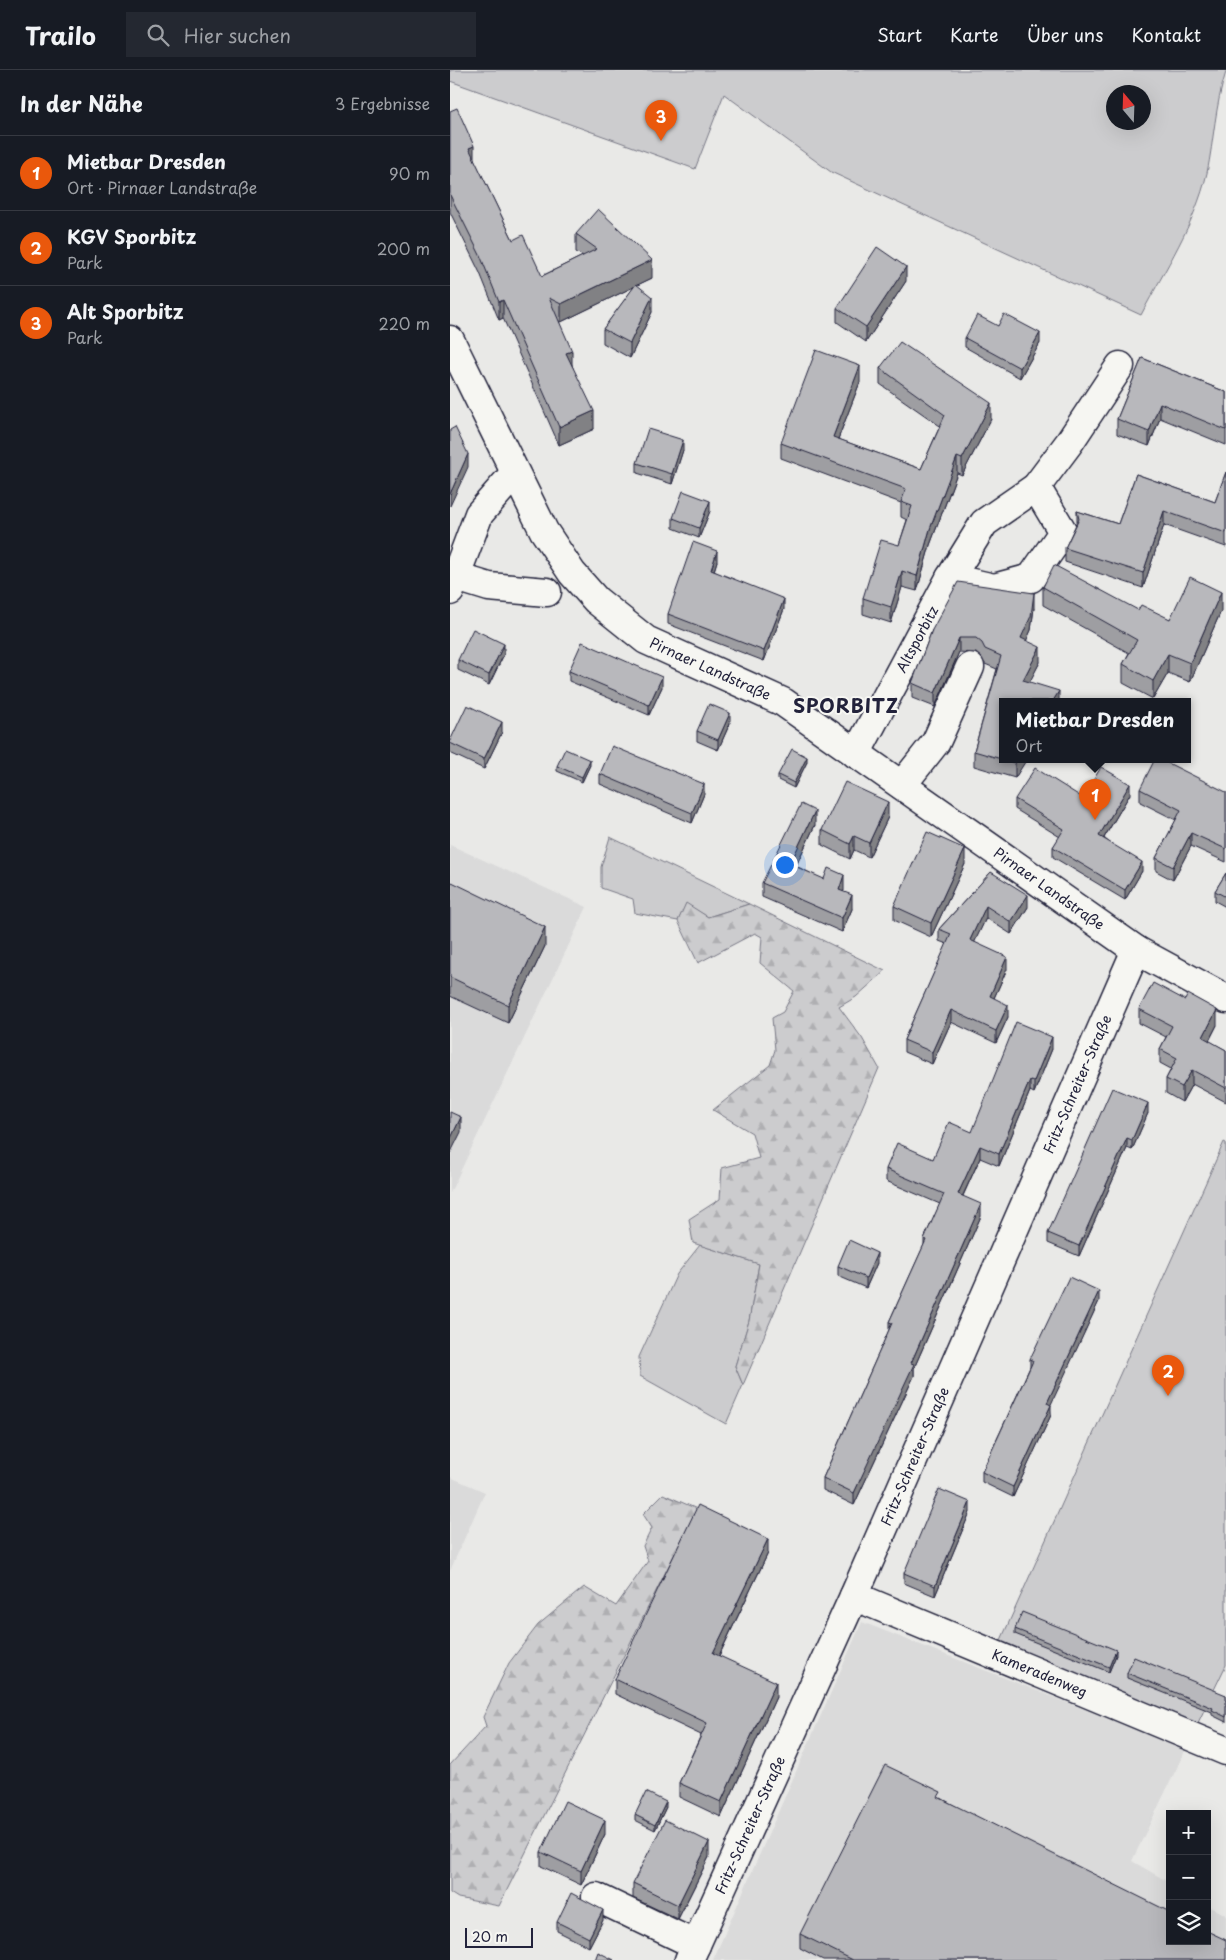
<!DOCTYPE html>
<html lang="de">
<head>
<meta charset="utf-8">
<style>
	:root { --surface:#171b24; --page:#242831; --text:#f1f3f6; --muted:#9ea1a6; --line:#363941; --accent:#ea580c }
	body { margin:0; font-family:"Playpen Sans",sans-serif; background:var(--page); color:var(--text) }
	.controls { position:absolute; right:15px; bottom:15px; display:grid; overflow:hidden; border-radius:0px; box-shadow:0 5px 20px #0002 }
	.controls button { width:45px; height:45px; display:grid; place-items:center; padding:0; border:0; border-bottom:1px solid var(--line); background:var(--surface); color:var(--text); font:25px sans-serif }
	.compass { position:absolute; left:656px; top:15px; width:45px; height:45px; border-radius:50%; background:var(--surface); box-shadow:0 5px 20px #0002; rotate:341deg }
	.scale { position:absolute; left:15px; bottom:12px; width:68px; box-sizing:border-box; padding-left:5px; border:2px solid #22223b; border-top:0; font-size:14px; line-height:18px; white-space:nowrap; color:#22223b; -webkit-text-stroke:4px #f6f6f2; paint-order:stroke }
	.you { position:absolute; left:334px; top:794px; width:18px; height:18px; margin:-12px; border:4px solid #fff; border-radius:50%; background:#1a73e8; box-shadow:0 0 0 8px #1a73e833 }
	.badge { display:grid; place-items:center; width:32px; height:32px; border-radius:50%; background:var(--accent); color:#fff; font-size:16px; font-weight:700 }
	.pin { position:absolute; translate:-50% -41px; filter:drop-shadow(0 1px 2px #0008) }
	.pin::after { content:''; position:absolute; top:26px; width:18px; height:15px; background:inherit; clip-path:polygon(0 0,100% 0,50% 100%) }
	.popup { position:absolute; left:549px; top:628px; width:192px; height:65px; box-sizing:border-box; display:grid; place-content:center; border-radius:0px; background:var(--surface); filter:drop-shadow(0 1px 4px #0005); font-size:16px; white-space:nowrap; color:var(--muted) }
	.popup b { font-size:19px; color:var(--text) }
	.popup::after { content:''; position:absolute; left:50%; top:100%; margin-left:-10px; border:10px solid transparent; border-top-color:var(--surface) }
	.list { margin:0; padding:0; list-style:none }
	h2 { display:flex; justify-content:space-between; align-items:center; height:65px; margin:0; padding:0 20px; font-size:21px }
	h2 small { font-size:16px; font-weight:400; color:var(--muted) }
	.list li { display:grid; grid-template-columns:32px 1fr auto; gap:15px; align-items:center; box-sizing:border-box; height:75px; padding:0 20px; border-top:1px solid var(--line) }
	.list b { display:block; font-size:19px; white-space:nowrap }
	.list p { margin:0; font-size:16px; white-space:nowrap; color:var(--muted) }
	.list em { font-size:16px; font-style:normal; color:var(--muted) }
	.icon { flex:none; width:28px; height:28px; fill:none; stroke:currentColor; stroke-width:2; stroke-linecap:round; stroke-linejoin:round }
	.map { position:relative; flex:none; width:776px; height:1890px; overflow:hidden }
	header { display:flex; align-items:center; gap:30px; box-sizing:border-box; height:70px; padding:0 25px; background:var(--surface); border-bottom:1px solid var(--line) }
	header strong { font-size:24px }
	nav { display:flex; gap:28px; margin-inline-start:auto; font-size:18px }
	.search { width:350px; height:45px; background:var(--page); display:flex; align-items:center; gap:12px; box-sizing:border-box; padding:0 18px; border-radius:0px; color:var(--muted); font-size:19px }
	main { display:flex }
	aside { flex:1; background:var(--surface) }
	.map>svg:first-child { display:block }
</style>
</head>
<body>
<header>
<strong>Trailo</strong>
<div class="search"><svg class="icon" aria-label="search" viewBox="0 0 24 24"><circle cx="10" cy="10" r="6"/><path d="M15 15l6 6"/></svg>Hier suchen</div>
<nav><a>Start</a><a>Karte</a><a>Über uns</a><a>Kontakt</a></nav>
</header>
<main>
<aside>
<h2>In der Nähe<small>3 Ergebnisse</small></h2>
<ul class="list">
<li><span class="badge">1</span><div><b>Mietbar Dresden</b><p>Ort · Pirnaer Landstraße</p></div><em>90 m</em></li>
<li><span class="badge">2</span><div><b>KGV Sporbitz</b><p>Park</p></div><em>200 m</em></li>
<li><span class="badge">3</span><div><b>Alt Sporbitz</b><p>Park</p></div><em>220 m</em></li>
</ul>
</aside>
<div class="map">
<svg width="776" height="1890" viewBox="0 0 776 1890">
	<defs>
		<pattern id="forest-firs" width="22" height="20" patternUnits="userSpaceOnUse" patternTransform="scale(1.25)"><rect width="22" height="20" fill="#ccccce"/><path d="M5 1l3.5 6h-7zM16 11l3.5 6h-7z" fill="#afafb2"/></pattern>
	</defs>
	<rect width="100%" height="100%" fill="#e9e9e7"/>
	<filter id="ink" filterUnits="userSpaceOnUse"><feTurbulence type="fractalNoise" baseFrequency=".02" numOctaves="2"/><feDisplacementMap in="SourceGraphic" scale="10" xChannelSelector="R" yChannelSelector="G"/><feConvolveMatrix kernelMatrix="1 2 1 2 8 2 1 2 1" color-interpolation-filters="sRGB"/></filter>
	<g filter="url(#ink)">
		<g fill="#dadada">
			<path d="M0,775L137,837L0,1123Z"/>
			<path d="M0,1407L35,1422L0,1501Z"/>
			<path d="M412,1552L736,1679L682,1791L720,1813V1871H757V1835L776,1845V1890H263Z"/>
		</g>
		<g fill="#ccccce" stroke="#777784" fill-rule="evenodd">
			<path d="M0,0H776V2C765,36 764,69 757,103C745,154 715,199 691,245L381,102L274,24L245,99L0,11ZM664,22H694V52H664Z"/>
			<path d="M160,767L299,834L258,847L236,834L228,851L185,843L183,829L151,818V797Z"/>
			<path d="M774,1072L776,1073V1595L743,1663L547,1579Z"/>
			<path d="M250,1175L309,1194L299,1251L285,1296L293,1315L276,1354L190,1306L189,1287L227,1204Z"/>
		</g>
		<g fill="url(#forest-firs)" stroke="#777784">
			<path d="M236,833L258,847L299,834L435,901L406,927L389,937L412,968L429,998L293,1315L285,1296L299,1251L309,1194L243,1173L239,1149L270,1129L272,1098L309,1088L302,1063L263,1040L320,995L325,980L322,948L333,942L344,921L310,893L312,867L305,863L248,893L228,851Z"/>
			<path d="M213,1424L247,1439L49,1836L8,1828L0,1823V1695L36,1656L33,1647L59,1593L88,1555L134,1517L166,1536L198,1491L193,1476L202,1458L193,1444Z"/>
		</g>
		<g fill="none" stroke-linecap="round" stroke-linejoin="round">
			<g stroke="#22223b" stroke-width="31">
				<g id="minor">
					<path id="s1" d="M0,270L94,461L122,503L146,530L196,570L333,632L686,880L776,929"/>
					<path d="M0,505L39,517L97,522"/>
					<path d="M500,508L544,518L581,508L613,462L586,417"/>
					<path d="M0,521L29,444L64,404"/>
					<path id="s2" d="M406,684L500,508L534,453L586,417L619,373L670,296"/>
					<path d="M452,715L486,672L520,597"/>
					<path id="s3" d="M404,1526L776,1681"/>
					<path d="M146,1827L246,1875"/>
					<path id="s4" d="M239,1890L404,1526L686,880"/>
				</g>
			</g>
			<use href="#minor" stroke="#f6f6f2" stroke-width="28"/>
		</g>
		<g fill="#9e9ea2" stroke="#22223b">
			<path d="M0,41L24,89L63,170L92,206L133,186L126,182V164L202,208L187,215L202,242L180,288L153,273V259L185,216L111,252L109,251L122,295L144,359L109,375L53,248L49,250L30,203L0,142Z"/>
			<path d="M456,211L416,272L387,252V238Z"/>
			<path d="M548,256L590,273L570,308L515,277V268Z"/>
			<path d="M692,288L776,322V375L710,348L699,376L667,364V349Z"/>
			<path d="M430,298L541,349L512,405L507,403L480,475L467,521L452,517L441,553L413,544V528L449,475L457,450L451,447V433L331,388V373L410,312L388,369L471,399L490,356L430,314Z"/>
			<path d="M233,380L222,414L187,403V393Z"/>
			<path d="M776,402V477L714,455L693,518L615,492V478L627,452V441L668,454L686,404L765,432Z"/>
			<path d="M260,441L249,468L223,458V448Z"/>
			<path d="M267,491L264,501L334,539L314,591L218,554V544Z"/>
			<path d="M593,517L688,540L720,549L771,541L740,612L718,603L703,629L673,613V594L679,583L593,535Z"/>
			<path d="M584,538L581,560L576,571L590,592L579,612L609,631L565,708L524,696V681L547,599L535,594L532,588L526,583L509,582L485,637L462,628V613L482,560Z"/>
			<path d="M54,584L39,615L8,600V590Z"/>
			<path d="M119,601L212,617L199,645L119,611Z"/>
			<path d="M280,653L268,680L247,671V661Z"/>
			<path d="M52,662L34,699L0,683V671Z"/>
			<path d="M357,692L344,718L328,710V705Z"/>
			<path d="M140,695L132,712L107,701V696Z"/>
			<path d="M150,704L254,724L242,753L150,714Z"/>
			<path d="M690,719L776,722V792L741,776L723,810L706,801V788L726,750L690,732Z"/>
			<path d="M680,724L654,768L692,801L675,830L603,787V777L610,767L565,739V729L633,728Z"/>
			<path d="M438,747L419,787L404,780L400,789L372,775V760Z"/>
			<path d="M365,755L346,796L394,820L393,822L402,839L392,862L312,827V813Z"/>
			<path d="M515,794L481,867L444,850V836Z"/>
			<path d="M541,802L578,837L561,864L536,848L524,872L557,899L544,928L558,947L546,973L501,952L482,994L454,982V970L497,874L489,871V859Z"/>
			<path d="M776,803V837L765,831V821Z"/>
			<path d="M0,816L95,876L58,953L0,926Z"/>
			<path d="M689,939L767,955L759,971L776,980V1032L742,1014L732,1032L716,1023V1009L721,999L710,993V979L716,967L689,953Z"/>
			<path d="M602,979L584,1023L580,1021L549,1096L530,1088L513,1126L531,1146L464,1298V1306L404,1435L373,1420V1408L439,1260V1252L474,1175V1169L490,1134L436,1111V1099L483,1089L522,1062Z"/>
			<path d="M698,1043L682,1080L677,1078L629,1186L598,1173V1163Z"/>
			<path d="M427,1193L416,1218L388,1206V1196Z"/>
			<path d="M649,1231L600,1335L601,1345L563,1427L532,1412V1402L580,1297V1289Z"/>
			<path d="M520,1442L485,1526L454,1513V1503Z"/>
			<path d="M318,1483L269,1586L326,1627L271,1747L229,1727V1713L251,1665L165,1624V1609Z"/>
			<path d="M565,1559L666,1585L659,1602L565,1564Z"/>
			<path d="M677,1603L776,1625V1652L762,1645V1642L677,1608Z"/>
			<path d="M491,1728L776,1890H373L350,1878V1864Z"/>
			<path d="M216,1737L205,1760L185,1750V1745Z"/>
			<path d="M155,1764L131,1815L91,1796V1782Z"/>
			<path d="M259,1787L228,1849L183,1828V1813Z"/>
			<path d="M153,1850L139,1877L107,1861V1852Z"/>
		</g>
		<g fill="#818184" stroke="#22223b">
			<path d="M24,76V93L19,78Z"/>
			<path d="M202,190V208L111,252V234Z"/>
			<path d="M456,197V211L416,272V257Z"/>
			<path d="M202,227V242L180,288V273Z"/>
			<path d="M53,230V248L49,250V232Z"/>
			<path d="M590,263V273L570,308V298Z"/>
			<path d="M122,281V298L116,283Z"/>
			<path d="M410,296V312L383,382V367Z"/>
			<path d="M541,333V349L512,405V389Z"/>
			<path d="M710,333V348L699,376V362Z"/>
			<path d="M144,341V359L109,375V357Z"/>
			<path d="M233,370V380L222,414V404Z"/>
			<path d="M18,384V397L0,436V424Z"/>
			<path d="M507,387V403L480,475L467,521V506L480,459Z"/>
			<path d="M260,431V441L249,468V458Z"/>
			<path d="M714,441V455L693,518V503Z"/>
			<path d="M267,481V491L261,510V500Z"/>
			<path d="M452,501V517L441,553V537Z"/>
			<path d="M771,522V541L740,612V593Z"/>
			<path d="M584,523V538L581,560L571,583V568Z"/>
			<path d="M334,529V539L314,591V581Z"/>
			<path d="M509,568V582L485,637V623Z"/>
			<path d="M54,574V584L39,615V605Z"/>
			<path d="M590,577V592L573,625V610Z"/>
			<path d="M718,584V603L703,629V611Z"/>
			<path d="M212,607V617L199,645V635Z"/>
			<path d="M609,621V631H603Z"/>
			<path d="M280,643V653L268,680V670Z"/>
			<path d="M52,652V662L34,699V689Z"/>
			<path d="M357,687V692L344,718V713Z"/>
			<path d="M568,689H577L565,708V693Z"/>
			<path d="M140,690V695L132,712V707Z"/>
			<path d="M254,714V724L242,753V743Z"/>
			<path d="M680,714V724L649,776V766Z"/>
			<path d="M438,732V747L419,787V773Z"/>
			<path d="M365,741V755L340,808V794Z"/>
			<path d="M741,763V776L723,810V797Z"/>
			<path d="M404,766V780L400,789V774Z"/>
			<path d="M515,779V794L481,867V853Z"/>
			<path d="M692,792V801L675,830V820Z"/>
			<path d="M394,805V820L389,834V820Z"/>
			<path d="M402,825V839L392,862V848Z"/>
			<path d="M578,825V837L561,864V852Z"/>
			<path d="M536,836V848L520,882V870Z"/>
			<path d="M95,857V876L58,953V935Z"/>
			<path d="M557,887V899L540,937V926Z"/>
			<path d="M558,935V947L546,973V961Z"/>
			<path d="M501,940V952L482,994V982Z"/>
			<path d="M767,940V955L753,982V967Z"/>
			<path d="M602,967V979L584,1023V1011Z"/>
			<path d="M742,1000V1014L732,1032V1017Z"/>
			<path d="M580,1010V1021L549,1096V1084Z"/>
			<path d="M698,1033V1043L682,1080V1070Z"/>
			<path d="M11,1047V1062L0,1084V1070Z"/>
			<path d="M677,1068V1078L629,1186V1176Z"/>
			<path d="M530,1076V1088L508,1136V1124Z"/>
			<path d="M531,1134V1146L464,1298V1306L404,1435V1423L461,1293Z"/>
			<path d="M427,1183V1193L416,1218V1208Z"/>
			<path d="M649,1221V1231L597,1343V1333Z"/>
			<path d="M601,1335V1345L563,1427V1417Z"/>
			<path d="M520,1432V1442L485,1526V1516Z"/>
			<path d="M318,1469V1483L263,1598V1583Z"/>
			<path d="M666,1580V1585L659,1602V1597Z"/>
			<path d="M326,1612V1627L271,1747V1732Z"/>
			<path d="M216,1732V1737L205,1760V1755Z"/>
			<path d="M155,1750V1764L131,1815V1801Z"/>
			<path d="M259,1772V1787L228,1849V1835Z"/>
			<path d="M153,1840V1850L139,1877V1868Z"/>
		</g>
		<g fill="#b8b8bc" stroke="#22223b">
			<path d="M7,38L24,76L19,78L63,170L73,165L92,206L147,179L126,164L148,139L202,190L111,234L99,228L122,281L116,283L144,341L109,357L53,230L49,232L30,185L0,125V41Z"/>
			<path d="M427,177L456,197L416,257L387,238Z"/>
			<path d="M186,214L202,227L180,273L153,259Z"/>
			<path d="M554,244L590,263L570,298L515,268L527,245L548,256Z"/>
			<path d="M450,272L541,333L512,389L507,387L480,459L467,506L452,501L441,537L413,528L431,470L449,475L462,436L451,432L456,419L331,373L366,280L410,296L383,367L471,399L495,345L430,298Z"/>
			<path d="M692,288L776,322V360L710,333L699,362L667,349Z"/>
			<path d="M5,357L18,384L0,424V360Z"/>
			<path d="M198,359L233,370L222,404L187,393Z"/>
			<path d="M776,402V463L714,441L693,503L615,478L629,449L627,441L668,454L686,404L765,432Z"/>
			<path d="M233,421L260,431L249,458L223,448Z"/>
			<path d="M243,472L267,481L261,500L334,529L314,581L218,544Z"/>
			<path d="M604,495L688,540L691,535L720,549L740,507L771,522L740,593L718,584L703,611L673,594L687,570L593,517Z"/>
			<path d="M508,512L584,523L581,546L571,568L590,577L573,610L609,621L603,631H552V689H568L565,693L524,681L551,586L535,579L532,573L526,568H509L485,623L462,613L482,560Z"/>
			<path d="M23,559L54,574L39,605L8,590Z"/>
			<path d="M132,572L212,607L199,635L119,601Z"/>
			<path d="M259,634L280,643L268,670L247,661Z"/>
			<path d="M17,635L52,652L34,689L0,673V671Z"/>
			<path d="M162,676L254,714L242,743L150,704Z"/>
			<path d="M115,679L140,690L132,707L107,696Z"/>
			<path d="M342,679L357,687L344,713L328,705Z"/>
			<path d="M705,689H710L776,722V779L741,763L723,797L706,788L731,740L690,719Z"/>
			<path d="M651,697L680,714L649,766L692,792L675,820L603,777L614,759L565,729L585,698L633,728Z"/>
			<path d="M395,712L438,732L419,773L404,766L400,774L372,760Z"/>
			<path d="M351,734L365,741L340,794L374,809L378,798L394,805L389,820L402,825L392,848L312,813Z"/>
			<path d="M477,762L515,779L481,853L444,836Z"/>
			<path d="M541,802L578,825L561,852L536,836L520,870L557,887L540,926L558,935L546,961L501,940L482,982L454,970L501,864L489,859Z"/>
			<path d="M776,803V827L765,821Z"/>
			<path d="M2,812L95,857L58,935L0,907V816Z"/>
			<path d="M703,913L735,930L738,924L767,940L753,967L776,980V1018L742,1000L732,1017L716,1009L727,988L710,979L722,956L689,939Z"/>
			<path d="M566,952L602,967L584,1011L580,1010L549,1084L530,1076L508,1124L531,1134L461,1293L464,1294L404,1423L373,1408L442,1253L439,1252L476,1170L474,1169L494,1124L436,1099L447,1073L483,1089L499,1052L522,1062Z"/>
			<path d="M662,1018L698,1033L682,1070L677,1068L629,1176L598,1163Z"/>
			<path d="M0,1042L11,1047L0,1070Z"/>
			<path d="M399,1170L427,1183L416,1208L388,1196Z"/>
			<path d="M619,1207L649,1221L597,1333L601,1335L563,1417L532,1402L583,1291L580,1289Z"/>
			<path d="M489,1419L520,1432L485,1516L454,1503Z"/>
			<path d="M248,1435L318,1469L263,1583L326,1612L271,1732L229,1713L257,1653L165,1609Z"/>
			<path d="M572,1542L666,1580L659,1597L565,1559Z"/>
			<path d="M684,1587L776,1625V1647L762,1640L763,1638L677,1603Z"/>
			<path d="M435,1695L491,1722L488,1727L720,1842V1871H757V1861L776,1870V1890H403L350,1864Z"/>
			<path d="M196,1722L216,1732L205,1755L185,1745Z"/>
			<path d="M115,1731L155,1750L131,1801L91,1782Z"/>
			<path d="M215,1750L259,1772L228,1835L183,1813Z"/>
			<path d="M121,1823L153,1840L139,1868L107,1852Z"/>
			<path d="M148,1882L164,1890H145Z"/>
		</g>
	</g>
	<g text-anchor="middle" stroke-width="4" stroke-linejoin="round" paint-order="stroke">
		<g font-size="14" fill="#22223b" stroke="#f6f6f2">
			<text dy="5" stroke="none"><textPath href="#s2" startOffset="130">Altsporbitz</textPath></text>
			<text dy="5" stroke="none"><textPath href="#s1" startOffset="434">Pirnaer Landstraße</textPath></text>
			<text dy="5" stroke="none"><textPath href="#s1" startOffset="839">Pirnaer Landstraße</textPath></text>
			<text dy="5" stroke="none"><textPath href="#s4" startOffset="958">Fritz-Schreiter-Straße</textPath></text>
			<text dy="5" stroke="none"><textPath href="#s4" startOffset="552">Fritz-Schreiter-Straße</textPath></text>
			<text dy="5" stroke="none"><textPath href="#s3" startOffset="201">Kameradenweg</textPath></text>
			<text dy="5" stroke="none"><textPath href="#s4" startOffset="148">Fritz-Schreiter-Straße</textPath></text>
		</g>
		<g font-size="19" font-weight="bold" letter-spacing="1" fill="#22223b" stroke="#f6f6f2">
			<text x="396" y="643">SPORBITZ</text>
		</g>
	</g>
</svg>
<div class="controls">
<button>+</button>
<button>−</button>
<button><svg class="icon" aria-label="layers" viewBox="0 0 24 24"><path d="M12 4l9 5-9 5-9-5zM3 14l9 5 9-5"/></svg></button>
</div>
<svg class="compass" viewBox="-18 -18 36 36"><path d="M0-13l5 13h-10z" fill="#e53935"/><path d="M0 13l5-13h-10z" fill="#9ea1a6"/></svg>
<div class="scale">20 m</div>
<div class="you"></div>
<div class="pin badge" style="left:645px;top:750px">1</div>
<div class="popup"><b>Mietbar Dresden</b>Ort</div>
<div class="pin badge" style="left:718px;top:1326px">2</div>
<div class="pin badge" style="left:211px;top:71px">3</div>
</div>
</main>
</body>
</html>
